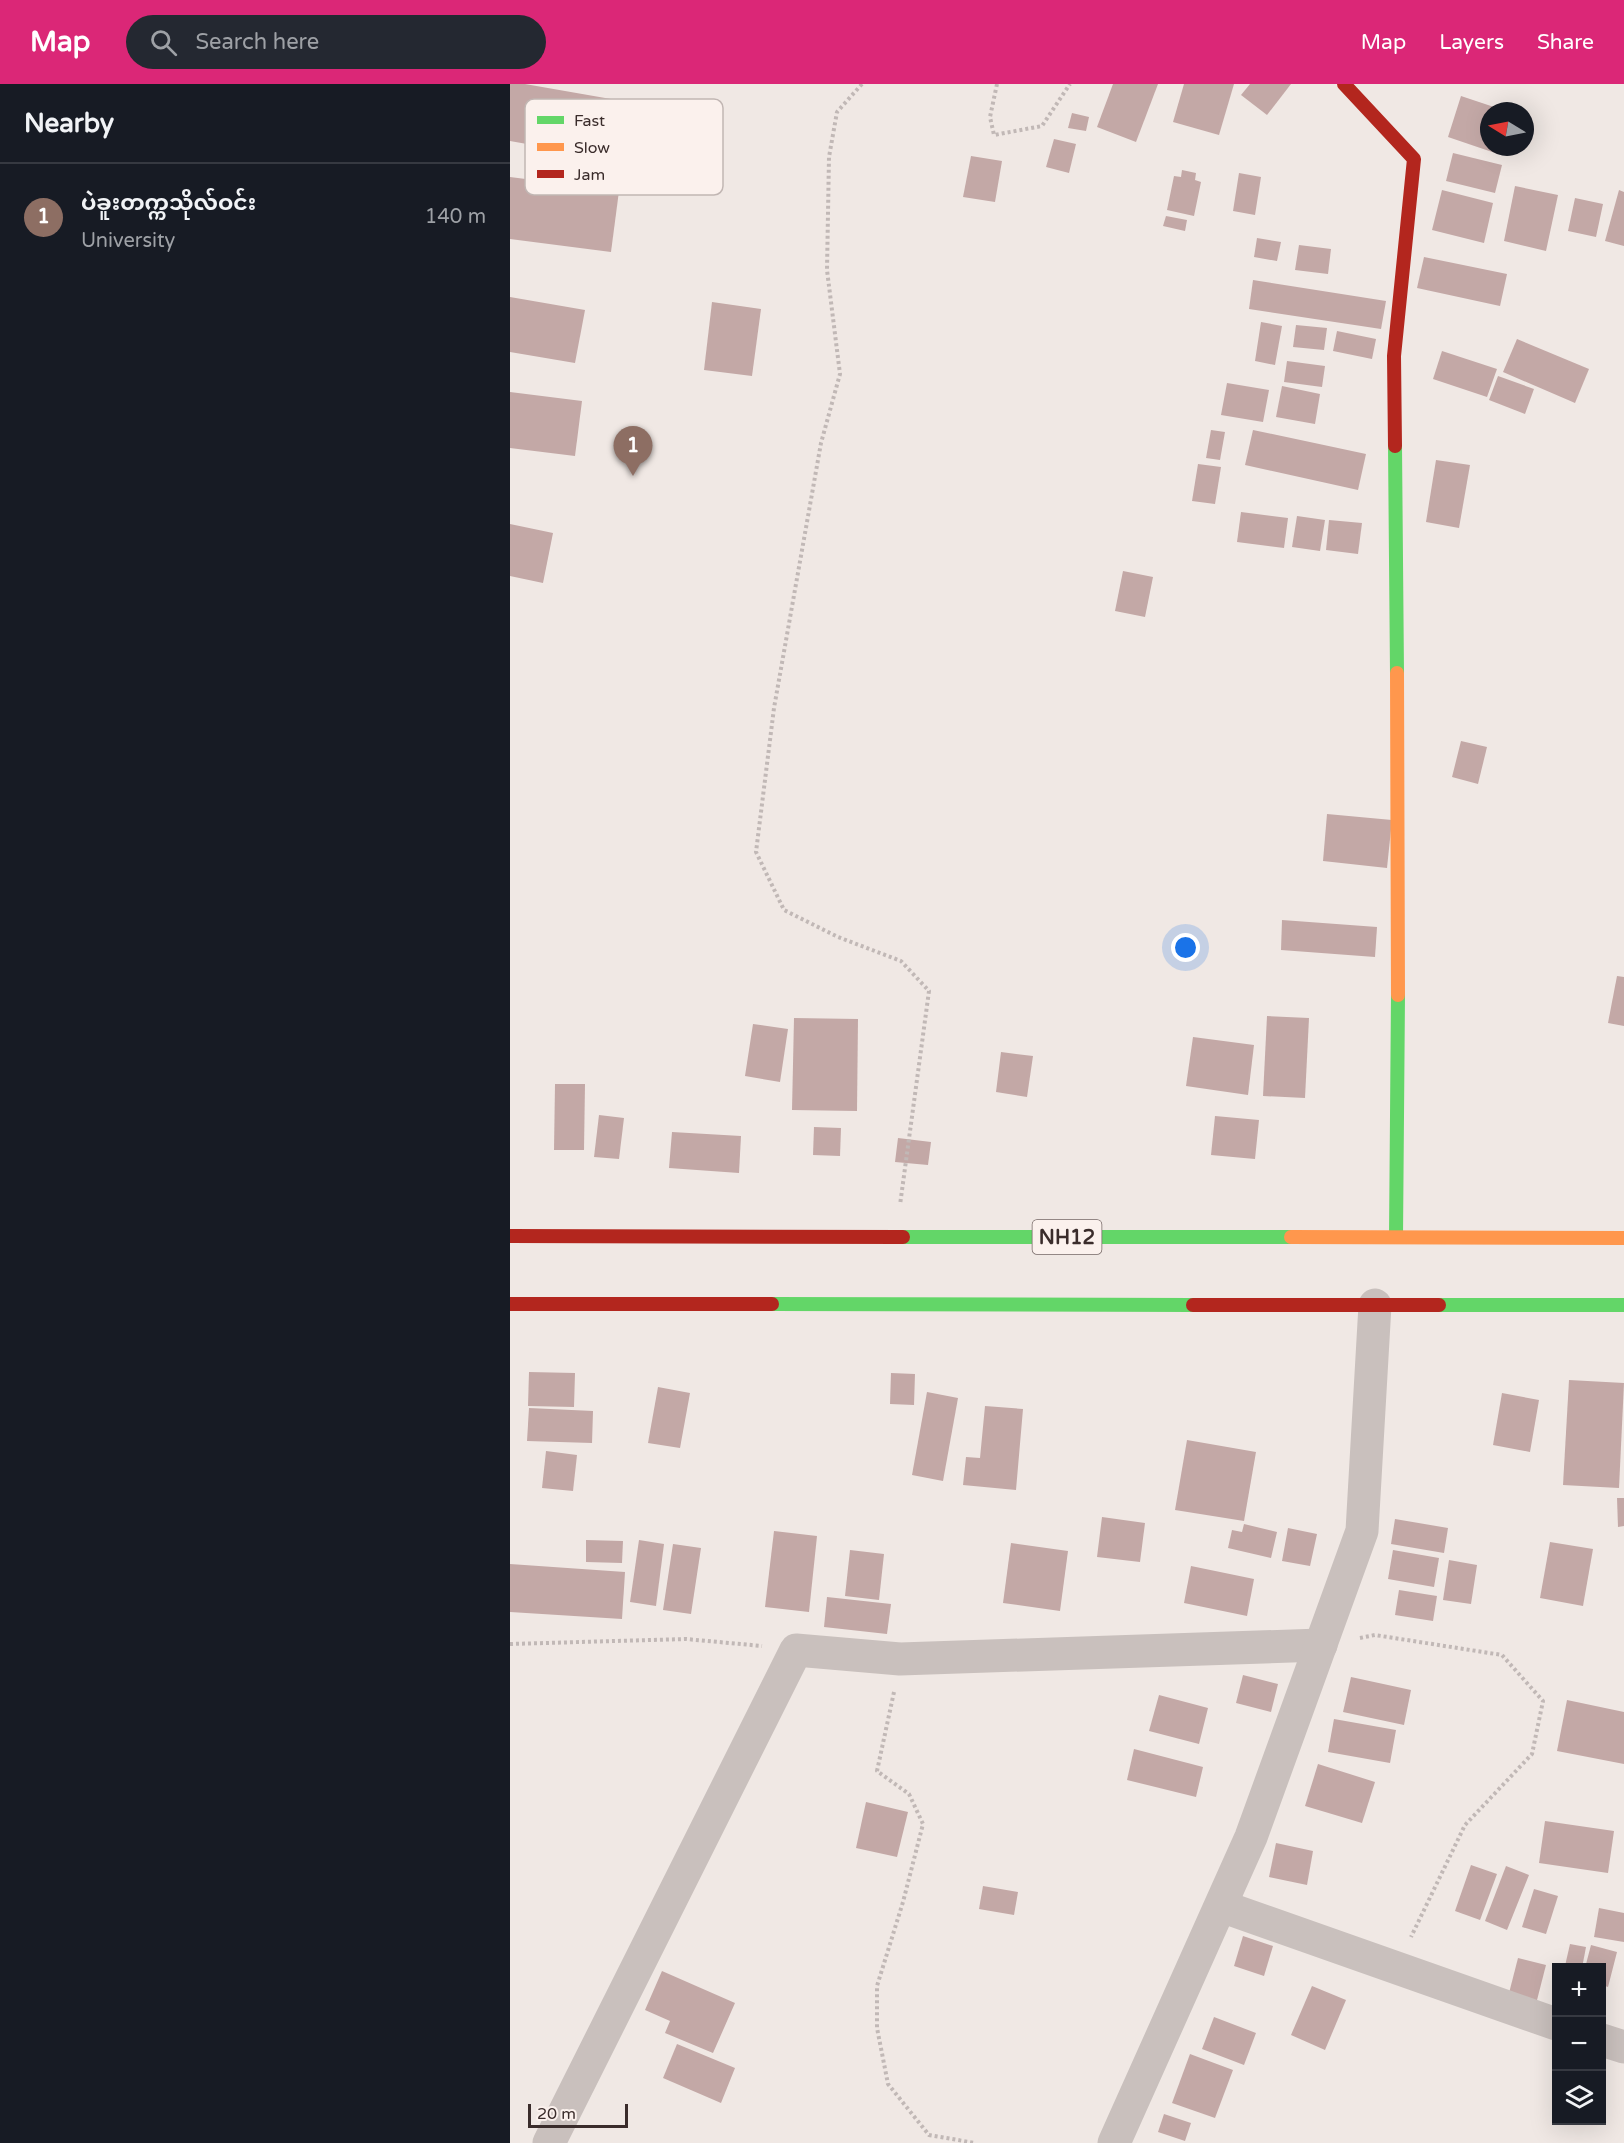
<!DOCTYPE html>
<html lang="en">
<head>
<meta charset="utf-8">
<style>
	:root { --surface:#171b24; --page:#242831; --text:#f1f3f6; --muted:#9ea1a6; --line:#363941; --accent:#db2777 }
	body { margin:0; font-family:"Varela Round","Noto Sans Myanmar",sans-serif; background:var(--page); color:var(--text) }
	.controls { position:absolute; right:18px; bottom:18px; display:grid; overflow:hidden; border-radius:0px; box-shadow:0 6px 24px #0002 }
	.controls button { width:54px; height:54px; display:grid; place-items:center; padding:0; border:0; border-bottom:2px solid var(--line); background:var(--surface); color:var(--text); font:30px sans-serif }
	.compass { position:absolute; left:970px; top:18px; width:54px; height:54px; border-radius:50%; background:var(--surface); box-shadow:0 6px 24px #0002; rotate:280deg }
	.scale { position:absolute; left:18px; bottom:15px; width:100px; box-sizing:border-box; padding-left:6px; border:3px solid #3a2c2b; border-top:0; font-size:16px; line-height:21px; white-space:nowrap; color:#3a2c2b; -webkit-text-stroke:4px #fbf1ed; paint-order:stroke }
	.you { position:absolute; left:676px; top:864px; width:21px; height:21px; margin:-15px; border:4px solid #fff; border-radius:50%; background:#1a73e8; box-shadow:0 0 0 9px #1a73e833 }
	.badge { display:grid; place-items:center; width:39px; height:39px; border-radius:50%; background:var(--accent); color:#fff; font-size:20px; font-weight:700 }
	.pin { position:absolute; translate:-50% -50px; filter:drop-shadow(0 2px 3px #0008) }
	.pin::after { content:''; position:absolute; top:32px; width:21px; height:18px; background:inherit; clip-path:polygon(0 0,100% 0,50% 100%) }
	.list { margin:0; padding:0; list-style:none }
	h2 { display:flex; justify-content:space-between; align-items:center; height:78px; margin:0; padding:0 24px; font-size:26px }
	h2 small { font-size:20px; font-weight:400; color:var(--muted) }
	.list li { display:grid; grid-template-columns:39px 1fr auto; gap:18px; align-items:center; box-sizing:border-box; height:108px; padding:0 24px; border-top:2px solid var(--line) }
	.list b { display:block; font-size:22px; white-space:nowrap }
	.list p { margin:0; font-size:20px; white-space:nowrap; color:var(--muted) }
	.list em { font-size:20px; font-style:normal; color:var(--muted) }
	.icon { flex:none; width:33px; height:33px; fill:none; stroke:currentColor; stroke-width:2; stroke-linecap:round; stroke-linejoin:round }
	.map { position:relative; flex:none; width:1114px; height:2059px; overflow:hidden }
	header { display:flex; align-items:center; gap:36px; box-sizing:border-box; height:84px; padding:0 30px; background:var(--accent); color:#fff }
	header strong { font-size:28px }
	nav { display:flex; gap:33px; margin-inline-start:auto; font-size:21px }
	.search { width:420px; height:54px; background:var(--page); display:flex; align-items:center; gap:15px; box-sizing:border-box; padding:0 21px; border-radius:33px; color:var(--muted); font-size:22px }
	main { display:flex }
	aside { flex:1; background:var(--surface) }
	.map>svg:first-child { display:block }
</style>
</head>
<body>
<header>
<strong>Map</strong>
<div class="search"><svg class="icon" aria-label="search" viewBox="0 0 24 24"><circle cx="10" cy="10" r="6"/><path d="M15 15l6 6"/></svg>Search here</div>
<nav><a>Map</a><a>Layers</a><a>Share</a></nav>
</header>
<main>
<aside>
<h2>Nearby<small></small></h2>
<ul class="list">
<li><span class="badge" style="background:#8d6e63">1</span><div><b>ပဲခူးတက္ကသိုလ်ဝင်း</b><p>University</p></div><em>140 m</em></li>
</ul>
</aside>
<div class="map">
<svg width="1114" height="2059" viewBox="0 0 1114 2059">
	<rect width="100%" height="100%" fill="#f0e8e4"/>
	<g fill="#c3a8a6">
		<path d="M0,0H15L118,18L107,76L0,57Z"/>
		<path d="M603,0H648L626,58L587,43Z"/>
		<path d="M674,0H724L709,51L663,38Z"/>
		<path d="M740,0H781L757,31L731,11Z"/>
		<path d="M951,12L996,27H979V63H990L988,70L938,53Z"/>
		<path d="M562,29L579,33L576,47L558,44Z"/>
		<path d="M544,55L566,60L559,89L536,83Z"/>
		<path d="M943,69L992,81L985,109L936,97Z"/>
		<path d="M461,72L492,77L485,118L453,113Z"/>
		<path d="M672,86L686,89L685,96L691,98L684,132L657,126L664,92L671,93Z"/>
		<path d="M729,89L751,93L745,131L723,127Z"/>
		<path d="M0,93L109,107L101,168L0,155Z"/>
		<path d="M1005,102L1048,111L1036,167L994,157Z"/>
		<path d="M932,106L983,119L974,159L922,146Z"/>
		<path d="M1109,106L1114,108V162L1095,157Z"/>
		<path d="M1065,114L1093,120L1086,153L1058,147Z"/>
		<path d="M656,132L677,136L675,147L653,142Z"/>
		<path d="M747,154L771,158L767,177L744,173Z"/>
		<path d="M789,161L821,165L818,190L785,186Z"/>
		<path d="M914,173L997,190L990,222L907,204Z"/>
		<path d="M743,196L876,217L871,245L739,225Z"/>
		<path d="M0,213L75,226L65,279L0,268Z"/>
		<path d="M202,218L251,225L242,292L194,286Z"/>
		<path d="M751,238L772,242L765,281L745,277Z"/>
		<path d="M786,241L817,244L814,266L783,263Z"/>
		<path d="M827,247L866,255L862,275L823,267Z"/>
		<path d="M1007,255L1079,285L1065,319L993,288Z"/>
		<path d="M932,267L987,285L977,313L923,295Z"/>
		<path d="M777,277L815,282L812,303L774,298Z"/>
		<path d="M988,292L1024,305L1015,330L979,316Z"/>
		<path d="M717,299L759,306L753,338L711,331Z"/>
		<path d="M772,302L810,310L805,340L766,333Z"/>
		<path d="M0,308L72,317L65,372L0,364Z"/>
		<path d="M701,346L715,348L710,376L696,374Z"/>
		<path d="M743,346L856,370L848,406L735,381Z"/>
		<path d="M926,376L960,381L949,444L916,438Z"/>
		<path d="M688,380L711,383L705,420L682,417Z"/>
		<path d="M731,428L778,434L774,464L727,458Z"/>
		<path d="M787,432L815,436L810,467L782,463Z"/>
		<path d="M819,436L852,439L848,470L816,466Z"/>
		<path d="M0,440L43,449L33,499L0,492Z"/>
		<path d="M613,487L643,493L635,533L605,527Z"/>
		<path d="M951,657L977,663L968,700L942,693Z"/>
		<path d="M817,730L882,736L877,784L813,777Z"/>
		<path d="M772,836L867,843L865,873L771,866Z"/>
		<path d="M1107,892L1114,893V942L1098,939Z"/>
		<path d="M757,932L799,934L795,1014L753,1012Z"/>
		<path d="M284,934L348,935L347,1027L282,1026Z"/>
		<path d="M243,940L278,945L270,998L235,992Z"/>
		<path d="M683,953L744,961L738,1011L676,1002Z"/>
		<path d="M491,968L523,972L517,1013L486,1008Z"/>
		<path d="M45,1000H75L74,1066H44Z"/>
		<path d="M89,1031L114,1034L109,1075L84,1073Z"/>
		<path d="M705,1032L749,1036L745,1075L701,1071Z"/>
		<path d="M304,1043L331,1044L330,1072L303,1071Z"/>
		<path d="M162,1048L231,1052L229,1089L159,1084Z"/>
		<path d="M388,1054L421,1058L418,1081L385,1078Z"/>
		<path d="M19,1288L65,1289L64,1323L18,1322Z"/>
		<path d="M381,1289L405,1290L404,1321L380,1320Z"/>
		<path d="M1059,1296L1114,1299L1109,1404L1053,1401Z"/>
		<path d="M148,1303L180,1309L170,1364L138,1359Z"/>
		<path d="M417,1308L448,1314L433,1397L402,1391Z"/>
		<path d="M992,1309L1029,1316L1020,1368L983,1361Z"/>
		<path d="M475,1322L513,1325L506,1406L453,1401L456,1373L470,1374Z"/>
		<path d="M19,1324L83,1327L82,1359L17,1357Z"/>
		<path d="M677,1356L746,1368L734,1437L665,1426Z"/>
		<path d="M36,1367L67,1371L63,1407L32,1404Z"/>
		<path d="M1107,1414H1114V1442L1108,1443Z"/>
		<path d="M592,1433L635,1439L630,1478L587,1473Z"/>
		<path d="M885,1435L938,1444L934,1469L881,1460Z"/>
		<path d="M734,1440L767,1448L761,1474L718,1464L722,1446L732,1448Z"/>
		<path d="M778,1444L807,1450L800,1482L772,1477Z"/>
		<path d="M264,1447L307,1452L299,1528L255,1523Z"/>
		<path d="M76,1456L113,1457L112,1479L76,1478Z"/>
		<path d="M129,1456L154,1460L146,1522L120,1518Z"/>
		<path d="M1040,1458L1083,1465L1073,1522L1030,1514Z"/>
		<path d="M501,1459L558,1467L550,1527L493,1519Z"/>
		<path d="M163,1460L191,1464L181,1530L153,1526Z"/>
		<path d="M340,1466L374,1470L369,1516L335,1512Z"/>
		<path d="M883,1466L929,1474L924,1503L878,1495Z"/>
		<path d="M939,1476L967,1481L961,1520L933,1516Z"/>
		<path d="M0,1480L115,1488L112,1535L0,1528Z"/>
		<path d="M681,1482L744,1495L737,1532L674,1519Z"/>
		<path d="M889,1506L927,1512L923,1537L885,1531Z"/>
		<path d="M317,1513L381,1520L377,1550L314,1543Z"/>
		<path d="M733,1591L768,1600L761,1628L726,1619Z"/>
		<path d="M841,1593L901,1606L894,1641L833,1628Z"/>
		<path d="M649,1611L698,1624L689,1660L639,1647Z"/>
		<path d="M1057,1616L1114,1628V1680L1047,1667Z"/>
		<path d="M824,1635L886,1646L880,1679L818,1668Z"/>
		<path d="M624,1665L693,1683L686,1713L617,1696Z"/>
		<path d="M808,1680L865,1698L852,1739L795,1722Z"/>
		<path d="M356,1718L398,1728L387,1773L346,1764Z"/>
		<path d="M1035,1737L1104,1747L1098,1789L1029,1779Z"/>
		<path d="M766,1759L803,1767L797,1801L759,1793Z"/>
		<path d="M961,1781L987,1790L970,1836L945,1827Z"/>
		<path d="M996,1782L1019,1791L997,1846L975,1837Z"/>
		<path d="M473,1802L508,1808L504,1831L469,1825Z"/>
		<path d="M1024,1805L1048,1812L1036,1850L1012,1843Z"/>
		<path d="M1089,1824L1114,1829V1858L1084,1853Z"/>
		<path d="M733,1852L763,1862L754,1892L724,1882Z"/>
		<path d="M1060,1860L1076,1863L1072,1884L1055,1882Z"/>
		<path d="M1081,1861L1107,1868L1098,1903L1092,1901V1884H1075Z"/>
		<path d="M1008,1874L1036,1881L1026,1920L998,1913Z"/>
		<path d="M152,1887L225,1919L203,1969L155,1949L160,1937L135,1926Z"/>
		<path d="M802,1902L836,1916L815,1966L781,1951Z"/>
		<path d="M704,1933L746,1949L734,1981L692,1965Z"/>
		<path d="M167,1960L225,1984L211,2019L153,1994Z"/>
		<path d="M680,1970L723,1986L705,2034L662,2019Z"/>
		<path d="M654,2030L681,2039L675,2057L648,2048Z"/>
	</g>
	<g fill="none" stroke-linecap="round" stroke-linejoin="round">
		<g stroke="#c1b8b6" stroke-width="4" stroke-dasharray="3 3" stroke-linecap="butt">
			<path d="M352,0L327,28L319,73L317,186L330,290L311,359L264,624L246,768L274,826L328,853L391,877L419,907L390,1121"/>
			<path d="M487,0L480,33L484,51L532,42L560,0"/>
			<path d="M850,1554L865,1551L992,1571L1033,1617L1022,1670L955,1741L901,1853"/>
			<path d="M0,1560L176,1555L252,1562"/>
			<path d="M384,1608L367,1687L399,1710L413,1740L393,1818L367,1902V1944L378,2000L419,2051L465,2059"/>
		</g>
		<g stroke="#c9c0bd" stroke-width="33">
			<path d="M711,1822L1046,1940"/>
			<path d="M1092,1956L1114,1963"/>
			<path d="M39,2059L286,1566L390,1575L811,1561"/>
			<path d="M604,2059L741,1753L852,1447L865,1221"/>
		</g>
		<g stroke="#63d668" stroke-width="14">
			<path d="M885,362L887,589"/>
			<path d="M393,1153H781"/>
			<path d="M886,1153L888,911"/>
			<path d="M262,1220L683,1221"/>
			<path d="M929,1221H1114"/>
		</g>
		<g stroke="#ff974d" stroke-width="14">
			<path d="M887,589L888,911"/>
			<path d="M781,1153L1114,1154"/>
		</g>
		<g stroke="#b3261e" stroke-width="14">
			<path d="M834,0L904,75L884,272L885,362"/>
			<path d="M0,1152L393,1153"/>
			<path d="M0,1220H262"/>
			<path d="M683,1221H929"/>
		</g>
	</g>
	<g text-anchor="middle" stroke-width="6" stroke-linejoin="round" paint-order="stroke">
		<rect fill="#fbf1ed" stroke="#746765" stroke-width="1.5" x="522.5" y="1136" width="69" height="34" rx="4.5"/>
		<g font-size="20" font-weight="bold" fill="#3a2c2b">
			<text x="557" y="1160">NH12</text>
		</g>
	</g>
	<rect x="15" y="15" width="198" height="96" rx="9" fill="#fbf1ed" stroke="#c1b6b3" stroke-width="1.5"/>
	<rect x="27" y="32" width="27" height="8" fill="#63d668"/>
	<rect x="27" y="59" width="27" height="8" fill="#ff974d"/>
	<rect x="27" y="86" width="27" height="8" fill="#b3261e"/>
	<g font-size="16" fill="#3a2c2b">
		<text x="64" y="42">Fast</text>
		<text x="64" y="69">Slow</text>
		<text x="64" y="96">Jam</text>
	</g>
</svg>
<div class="controls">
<button>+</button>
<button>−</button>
<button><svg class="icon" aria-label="layers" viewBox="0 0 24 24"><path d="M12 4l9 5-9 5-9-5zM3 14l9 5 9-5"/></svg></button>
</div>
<svg class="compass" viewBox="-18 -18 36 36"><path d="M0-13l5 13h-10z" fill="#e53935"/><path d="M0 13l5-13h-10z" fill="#9ea1a6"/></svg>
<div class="scale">20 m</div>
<div class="you"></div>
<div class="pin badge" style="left:123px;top:392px;background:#8d6e63">1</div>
</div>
</main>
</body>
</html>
